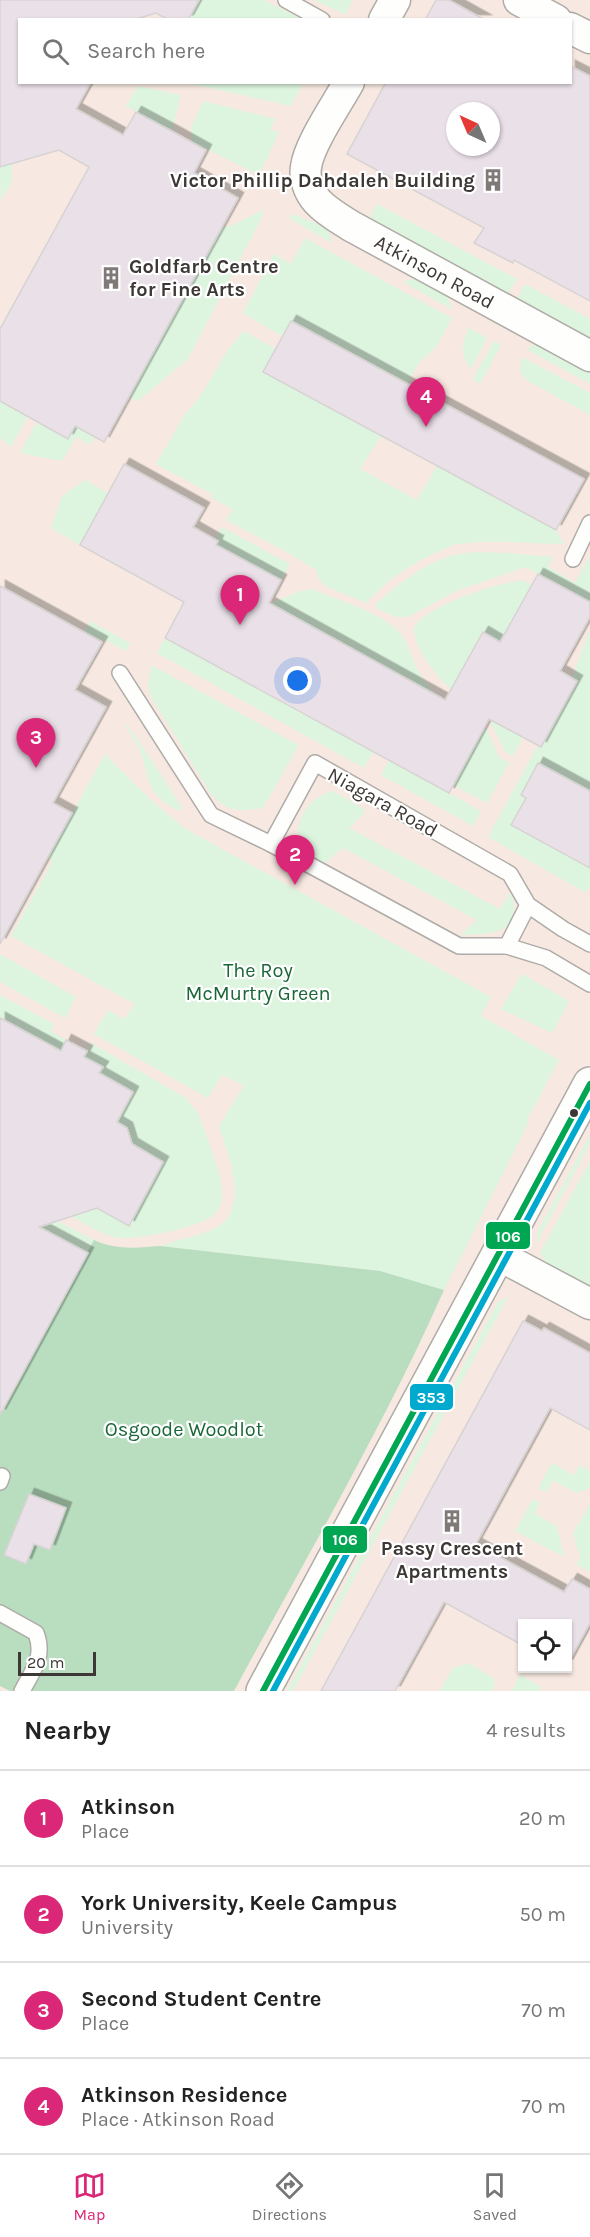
<!DOCTYPE html>
<html lang="en">
<head>
<meta charset="utf-8">
<style>
	:root { --surface:#fff; --page:#f2f2f2; --text:#222; --muted:#767676; --line:#e0e0e0; --accent:#db2777 }
	body { margin:0; font-family:Karla,sans-serif; background:var(--page); color:var(--text) }
	.controls { position:absolute; right:18px; bottom:18px; display:grid; overflow:hidden; border-radius:0px; box-shadow:0 2px 4px #0004 }
	.controls button { width:54px; height:54px; display:grid; place-items:center; padding:0; border:0; border-bottom:2px solid var(--line); background:var(--surface); color:var(--text); font:30px sans-serif }
	.compass { position:absolute; left:446px; top:102px; width:54px; height:54px; border-radius:50%; background:var(--surface); box-shadow:0 2px 4px #0004; rotate:316deg }
	.scale { position:absolute; left:18px; bottom:15px; width:78px; box-sizing:border-box; padding-left:6px; border:3px solid #3d3835; border-top:0; font-size:16px; line-height:21px; white-space:nowrap; color:#3d3835; -webkit-text-stroke:4px #fff; paint-order:stroke }
	.you { position:absolute; left:298px; top:681px; width:21px; height:21px; margin:-15px; border:4px solid #fff; border-radius:50%; background:#1a73e8; box-shadow:0 0 0 9px #1a73e833 }
	.badge { display:grid; place-items:center; width:39px; height:39px; border-radius:50%; background:var(--accent); color:#fff; font-size:20px; font-weight:700 }
	.pin { position:absolute; translate:-50% -50px; filter:drop-shadow(0 2px 3px #0008) }
	.pin::after { content:''; position:absolute; top:32px; width:21px; height:18px; background:inherit; clip-path:polygon(0 0,100% 0,50% 100%) }
	.list { margin:0; padding:0; list-style:none }
	h2 { display:flex; justify-content:space-between; align-items:center; height:78px; margin:0; padding:0 24px; font-size:26px }
	h2 small { font-size:20px; font-weight:400; color:var(--muted) }
	.list li { display:grid; grid-template-columns:39px 1fr auto; gap:18px; align-items:center; box-sizing:border-box; height:96px; padding:0 24px; border-top:2px solid var(--line) }
	.list b { display:block; font-size:22px; white-space:nowrap }
	.list p { margin:0; font-size:20px; white-space:nowrap; color:var(--muted) }
	.list em { font-size:20px; font-style:normal; color:var(--muted) }
	.icon { flex:none; width:33px; height:33px; fill:none; stroke:currentColor; stroke-width:2; stroke-linecap:round; stroke-linejoin:round }
	.map { position:relative; flex:none; width:590px; height:1691px; overflow:hidden }
	.search { position:absolute; background:var(--surface); box-shadow:0 2px 4px #0004; left:18px; right:18px; top:18px; height:66px; display:flex; align-items:center; gap:15px; box-sizing:border-box; padding:0 21px; border-radius:0px; color:var(--muted); font-size:22px }
	.sheet { height:462px; background:var(--surface) }
	nav { display:flex; justify-content:space-around; align-items:center; box-sizing:border-box; height:84px; border-top:2px solid var(--line); background:var(--surface); font-size:16px; color:var(--muted) }
	nav a { display:grid; justify-items:center; gap:3px }
	nav .on { color:var(--accent) }
	.map>svg:first-child { display:block }
</style>
</head>
<body>
<div class="map">
<svg width="590" height="1691" viewBox="0 0 590 1691">
	<defs>
		<filter id="shadow"><feDropShadow dx="5.5" dy="-5.5" stdDeviation="0" flood-color="#0004"/></filter>
	</defs>
	<rect width="100%" height="100%" fill="#faf5f1"/>
	<path fill="#f7e9e1" fill-rule="evenodd" d="M0,0H590V1691H0ZM20,20H570V82H20ZM455,111H491V147H455ZM522,1624H568V1668H522Z"/>
	<g fill="#ddf5df">
		<path d="M199,0H264L302,19H188Z"/>
		<path d="M314,0H353L345,14Z"/>
		<path d="M188,83H303L291,106Z"/>
		<path d="M138,86L181,95L172,131L126,106Z"/>
		<path d="M203,101L276,119L270,129L279,133L259,175L192,142L191,128Z"/>
		<path d="M12,163V181L1,201L0,167Z"/>
		<path d="M377,204L517,279L507,296L368,221Z"/>
		<path d="M261,211L263,212L261,219L188,359L138,401L129,397L222,227L231,226Z"/>
		<path d="M292,214L328,228L332,243L289,218Z"/>
		<path d="M305,238L452,318L436,347L420,362L407,383L291,321L282,336L243,313L274,254L291,264Z"/>
		<path d="M417,278L446,294L453,310L403,282Z"/>
		<path d="M525,284L590,319V341L516,301Z"/>
		<path d="M469,328L487,338L471,369C460,355 461,344 469,328Z"/>
		<path d="M244,331L276,349L263,372L381,436L360,469L417,500L437,466L556,530L564,544C529,544 492,539 458,544C452,545 446,548 440,551C411,563 387,580 366,603L325,586L319,580L316,570L292,555L226,520L233,510L211,497L212,494L156,464L185,414L200,397L227,351Z"/>
		<path d="M494,341L501,345L480,384L473,379Z"/>
		<path d="M534,345L540,346L590,373V384L526,349Z"/>
		<path d="M522,357L590,393V415L528,381C519,373 519,368 522,357Z"/>
		<path d="M0,401L28,416L11,447L0,438Z"/>
		<path d="M37,422L68,439L75,426L95,436L90,445L76,437L62,461L20,453Z"/>
		<path d="M85,480L108,493L80,545L51,528L62,496Z"/>
		<path d="M222,527L290,564L281,580L216,545L218,541L215,539Z"/>
		<path d="M507,553L553,557L548,567L575,583L590,556V602L525,567L456,591L408,617H397L377,609L376,604C400,583 427,560 460,554C475,551 492,553 507,553Z"/>
		<path d="M522,580L532,585L500,642L483,632L451,689C436,677 413,647 414,627C429,604 496,584 522,580Z"/>
		<path d="M311,589C337,600 387,613 403,637C407,643 409,651 412,658C419,674 426,685 439,697L269,604L298,592Z"/>
		<path d="M90,621L130,643L126,651L104,639L102,642L84,632Z"/>
		<path d="M590,630V791L521,795L526,798L511,825L590,868V886L586,893L488,837L538,745L541,746L577,681L572,678C579,661 582,647 590,630Z"/>
		<path d="M165,638L373,752L364,768L157,653Z"/>
		<path d="M151,665L299,745L263,808C240,811 227,813 211,794L151,697L148,686Z"/>
		<path d="M489,719L523,737L513,756L505,752Z"/>
		<path d="M123,722L135,735L183,809L177,810C145,794 151,779 140,751C136,741 128,731 123,722Z"/>
		<path d="M485,726L499,757L509,763L487,803L453,785Z"/>
		<path d="M105,754L149,798L184,828L491,997L481,1016L559,1060L527,1120L529,1122L444,1290L380,1271L160,1246C177,1239 197,1237 214,1229C251,1211 229,1156 219,1127L244,1085L222,1075L208,1098L94,1034L108,1010L124,1019L135,1004L11,936L53,861L48,857Z"/>
		<path d="M389,760L481,811L473,826L381,775Z"/>
		<path d="M333,791L364,809V813L349,828L500,909L512,890C512,897 515,906 514,914C512,936 477,934 461,935L477,920L343,848L325,863C317,859 307,854 302,846C288,824 312,795 333,791Z"/>
		<path d="M0,954L76,997L65,1018L0,982Z"/>
		<path d="M522,974L569,1001L552,1033L501,1009Z"/>
		<path d="M0,995L54,1024L51,1031L66,1040L61,1051L0,1018Z"/>
		<path d="M91,1043L186,1098L198,1113C205,1134 222,1171 222,1192C222,1199 220,1209 215,1214C202,1227 132,1242 114,1237C96,1233 66,1212 49,1203L52,1197L81,1213L97,1208L129,1226L163,1162L132,1144L127,1128L117,1122L133,1092L104,1076L94,1083L103,1067L84,1057Z"/>
		<path d="M590,1135V1144L536,1244L537,1232Z"/>
		<path d="M590,1161V1290L548,1265L540,1253Z"/>
		<path d="M41,1212L94,1240L88,1253L34,1225Z"/>
		<path d="M508,1297L293,1691H287L498,1302Z"/>
		<path d="M552,1463L574,1475L580,1465L590,1471V1488L576,1493L553,1480L546,1492L538,1488Z"/>
		<path d="M533,1499L540,1503L535,1514L557,1526L564,1557L515,1531Z"/>
		<path d="M590,1504V1572L576,1564L580,1558L573,1533Z"/>
		<path d="M469,1663L493,1678L495,1685L492,1691H440L453,1668Z"/>
		<path d="M520,1675L541,1687L539,1691H512Z"/>
	</g>
	<path fill="#b9debf" d="M94,1240C115,1250 137,1248 160,1246L380,1271L444,1290C383,1428 305,1559 234,1691H10L0,1686V1399L7,1402Z"/>
	<g fill="#eae0e8" stroke="#d7d3d3" stroke-width="1.5" fill-rule="evenodd" filter="url(#shadow)">
		<path d="M0,0H199L188,20H169L156,13L133,20H20V82H91L76,109L123,135L136,112L177,134L206,150L194,173L238,198L104,442L75,426L68,439L0,401V329L89,167L59,150L0,167Z"/>
		<path d="M436,0H449L485,20H425Z"/>
		<path d="M570,66L590,76V301L514,260L513,263L474,243L484,228L347,154L386,82H570ZM455,111H491V147H455Z"/>
		<path d="M291,321L584,479L556,530L263,372Z"/>
		<path d="M124,464L204,508L193,527L218,541L216,545L281,580L269,603L445,700L483,632L500,642L538,574L590,602V617L560,671L577,681L541,747L489,719L449,793L165,638L184,602L80,545Z"/>
		<path d="M0,586L102,642L75,690L106,707L53,803L72,813L0,944Z"/>
		<path d="M538,763L590,791V868L511,825L526,798L521,795Z"/>
		<path d="M0,1018L61,1051L66,1040L87,1051L84,1057L103,1067L99,1073L133,1092L117,1122L127,1128L132,1144L163,1162L129,1226L97,1208L39,1227L88,1253L0,1415Z"/>
		<path d="M523,1321L542,1331L544,1328L590,1353V1430L550,1408L476,1544L564,1592L572,1579L590,1589V1623L567,1665V1623H522V1645L444,1602L395,1691H321Z"/>
		<path d="M29,1494L66,1508L50,1550L34,1544L26,1564L4,1555Z"/>
	</g>
	<g fill="none" stroke-linecap="round" stroke-linejoin="round">
		<g stroke="#afaba7" stroke-width="18">
			<g id="service">
				<path d="M286,0L322,20"/>
				<path d="M573,559L590,523"/>
				<path d="M120,673L211,815L271,844"/>
				<path d="M528,905L507,946H459L271,844L315,763L510,874L528,905L563,929L590,944"/>
				<path d="M507,946L546,958L590,984"/>
				<path d="M0,1482L2,1476"/>
				<path d="M0,1613L36,1633C45,1657 33,1670 22,1691"/>
			</g>
		</g>
		<g stroke="#afaba7" stroke-width="33">
			<g id="minor">
				<path d="M519,0L556,20"/>
				<path d="M384,20L395,0"/>
				<path d="M570,28L590,38"/>
				<path id="s1" d="M349,82C337,104 309,144 306,167C304,179 309,192 317,201C327,212 340,219 351,226L590,356"/>
				<path d="M498,1255L590,1304"/>
			</g>
		</g>
		<g stroke="#afaba7" stroke-width="36">
			<path id="tertiary" d="M263,1691L590,1084"/>
		</g>
		<use href="#service" stroke="#fefefd" stroke-width="15"/>
		<use href="#minor" stroke="#fefefd" stroke-width="30"/>
		<use href="#tertiary" stroke="#fefefd" stroke-width="33"/>
		<g stroke="#fff" stroke-width="10">
			<path id="bus-1" d="M263,1691L590,1084"/>
		</g>
		<g stroke="#fff" stroke-width="10">
			<path id="bus-2" d="M273,1691L590,1103"/>
		</g>
		<use href="#bus-1" stroke="#00a651" stroke-width="6"/>
		<use href="#bus-2" stroke="#00a9ce" stroke-width="6"/>
	</g>
	<defs>
		<g id="building-bare" transform="scale(1.8)"><path d="M-4-6H4V6H1V3H-1V6H-4ZM-2.5-4.3h1.7v1.8h-1.7ZM.8-4.3h1.7v1.8H.8ZM-2.5-1h1.7V.8h-1.7ZM.8-1h1.7V.8H.8Z" fill="#7f7a77" stroke="#fff" stroke-width="2.5" paint-order="stroke"/></g>
	</defs>
	<g fill-rule="evenodd">
		<use href="#building-bare" x="493" y="180"/>
		<use href="#building-bare" x="111" y="278"/>
		<use href="#building-bare" x="452" y="1521"/>
	</g>
	<circle fill="#3d3835" stroke="#fff" stroke-width="2" cx="574" cy="1113" r="5"/>
	<g text-anchor="middle" stroke-width="4.5" stroke-linejoin="round" paint-order="stroke">
		<g font-size="20" font-weight="bold" fill="#3d3835" stroke="#fff" text-anchor="end">
			<text x="475" y="187">Victor Phillip Dahdaleh Building</text>
			<text x="129" y="273" text-anchor="start">Goldfarb Centre<tspan x="129" dy="23">for Fine Arts</tspan></text>
			<text x="452" y="1555" text-anchor="middle">Passy Crescent<tspan x="452" dy="23">Apartments</tspan></text>
		</g>
		<g font-size="20" fill="#3d3835" stroke="#fff">
			<text dy="7" stroke="none"><textPath href="#s1" startOffset="270">Atkinson Road</textPath></text>
			<text transform="translate(383 802) rotate(29)" y="7">Niagara Road</text>
		</g>
		<g font-size="20" fill="#196737" stroke="#fff">
			<text x="258" y="977">The Roy<tspan x="258" dy="23">McMurtry Green</tspan></text>
			<text x="184" y="1436">Osgoode Woodlot</text>
		</g>
	</g>
	<g stroke="#fff" stroke-width="2">
		<rect x="485" y="1221" width="46" height="29" rx="6" fill="#00a651"/>
		<rect x="409" y="1383" width="45" height="28" rx="6" fill="#00a9ce"/>
		<rect x="322" y="1525" width="46" height="29" rx="6" fill="#00a651"/>
	</g>
	<g font-size="16" text-anchor="middle" font-weight="bold" fill="#fff">
		<text x="508" y="1242">106</text>
		<text x="431" y="1403">353</text>
		<text x="345" y="1545">106</text>
	</g>
</svg>
<div class="controls">
<button><svg class="icon" aria-label="locate" viewBox="0 0 24 24"><circle cx="12" cy="12" r="6"/><path d="M12 2v4M12 18v4M2 12h4M18 12h4"/></svg></button>
</div>
<svg class="compass" viewBox="-18 -18 36 36"><path d="M0-13l5 13h-10z" fill="#e53935"/><path d="M0 13l5-13h-10z" fill="#767676"/></svg>
<div class="scale">20 m</div>
<div class="you"></div>
<div class="pin badge" style="left:240px;top:625px">1</div>
<div class="pin badge" style="left:295px;top:885px">2</div>
<div class="pin badge" style="left:36px;top:768px">3</div>
<div class="pin badge" style="left:426px;top:427px">4</div>
<div class="search"><svg class="icon" aria-label="search" viewBox="0 0 24 24"><circle cx="10" cy="10" r="6"/><path d="M15 15l6 6"/></svg>Search here</div>
</div>
<section class="sheet">
<h2>Nearby<small>4 results</small></h2>
<ul class="list">
<li><span class="badge">1</span><div><b>Atkinson</b><p>Place</p></div><em>20 m</em></li>
<li><span class="badge">2</span><div><b>York University, Keele Campus</b><p>University</p></div><em>50 m</em></li>
<li><span class="badge">3</span><div><b>Second Student Centre</b><p>Place</p></div><em>70 m</em></li>
<li><span class="badge">4</span><div><b>Atkinson Residence</b><p>Place · Atkinson Road</p></div><em>70 m</em></li>
</ul>
</section>
<nav>
<a class="on"><svg class="icon" aria-label="map" viewBox="0 0 24 24"><path d="M3 6l6-2 6 2 6-2v14l-6 2-6-2-6 2zM9 4v14M15 6v14"/></svg>Map</a>
<a><svg class="icon" aria-label="directions" viewBox="0 0 24 24"><path d="M12 3l9 9-9 9-9-9zM9 14v-3h6M13 9l2 2-2 2"/></svg>Directions</a>
<a><svg class="icon" aria-label="saved" viewBox="0 0 24 24"><path d="M7 4h10v16l-5-4-5 4z"/></svg>Saved</a>
</nav>
</body>
</html>
